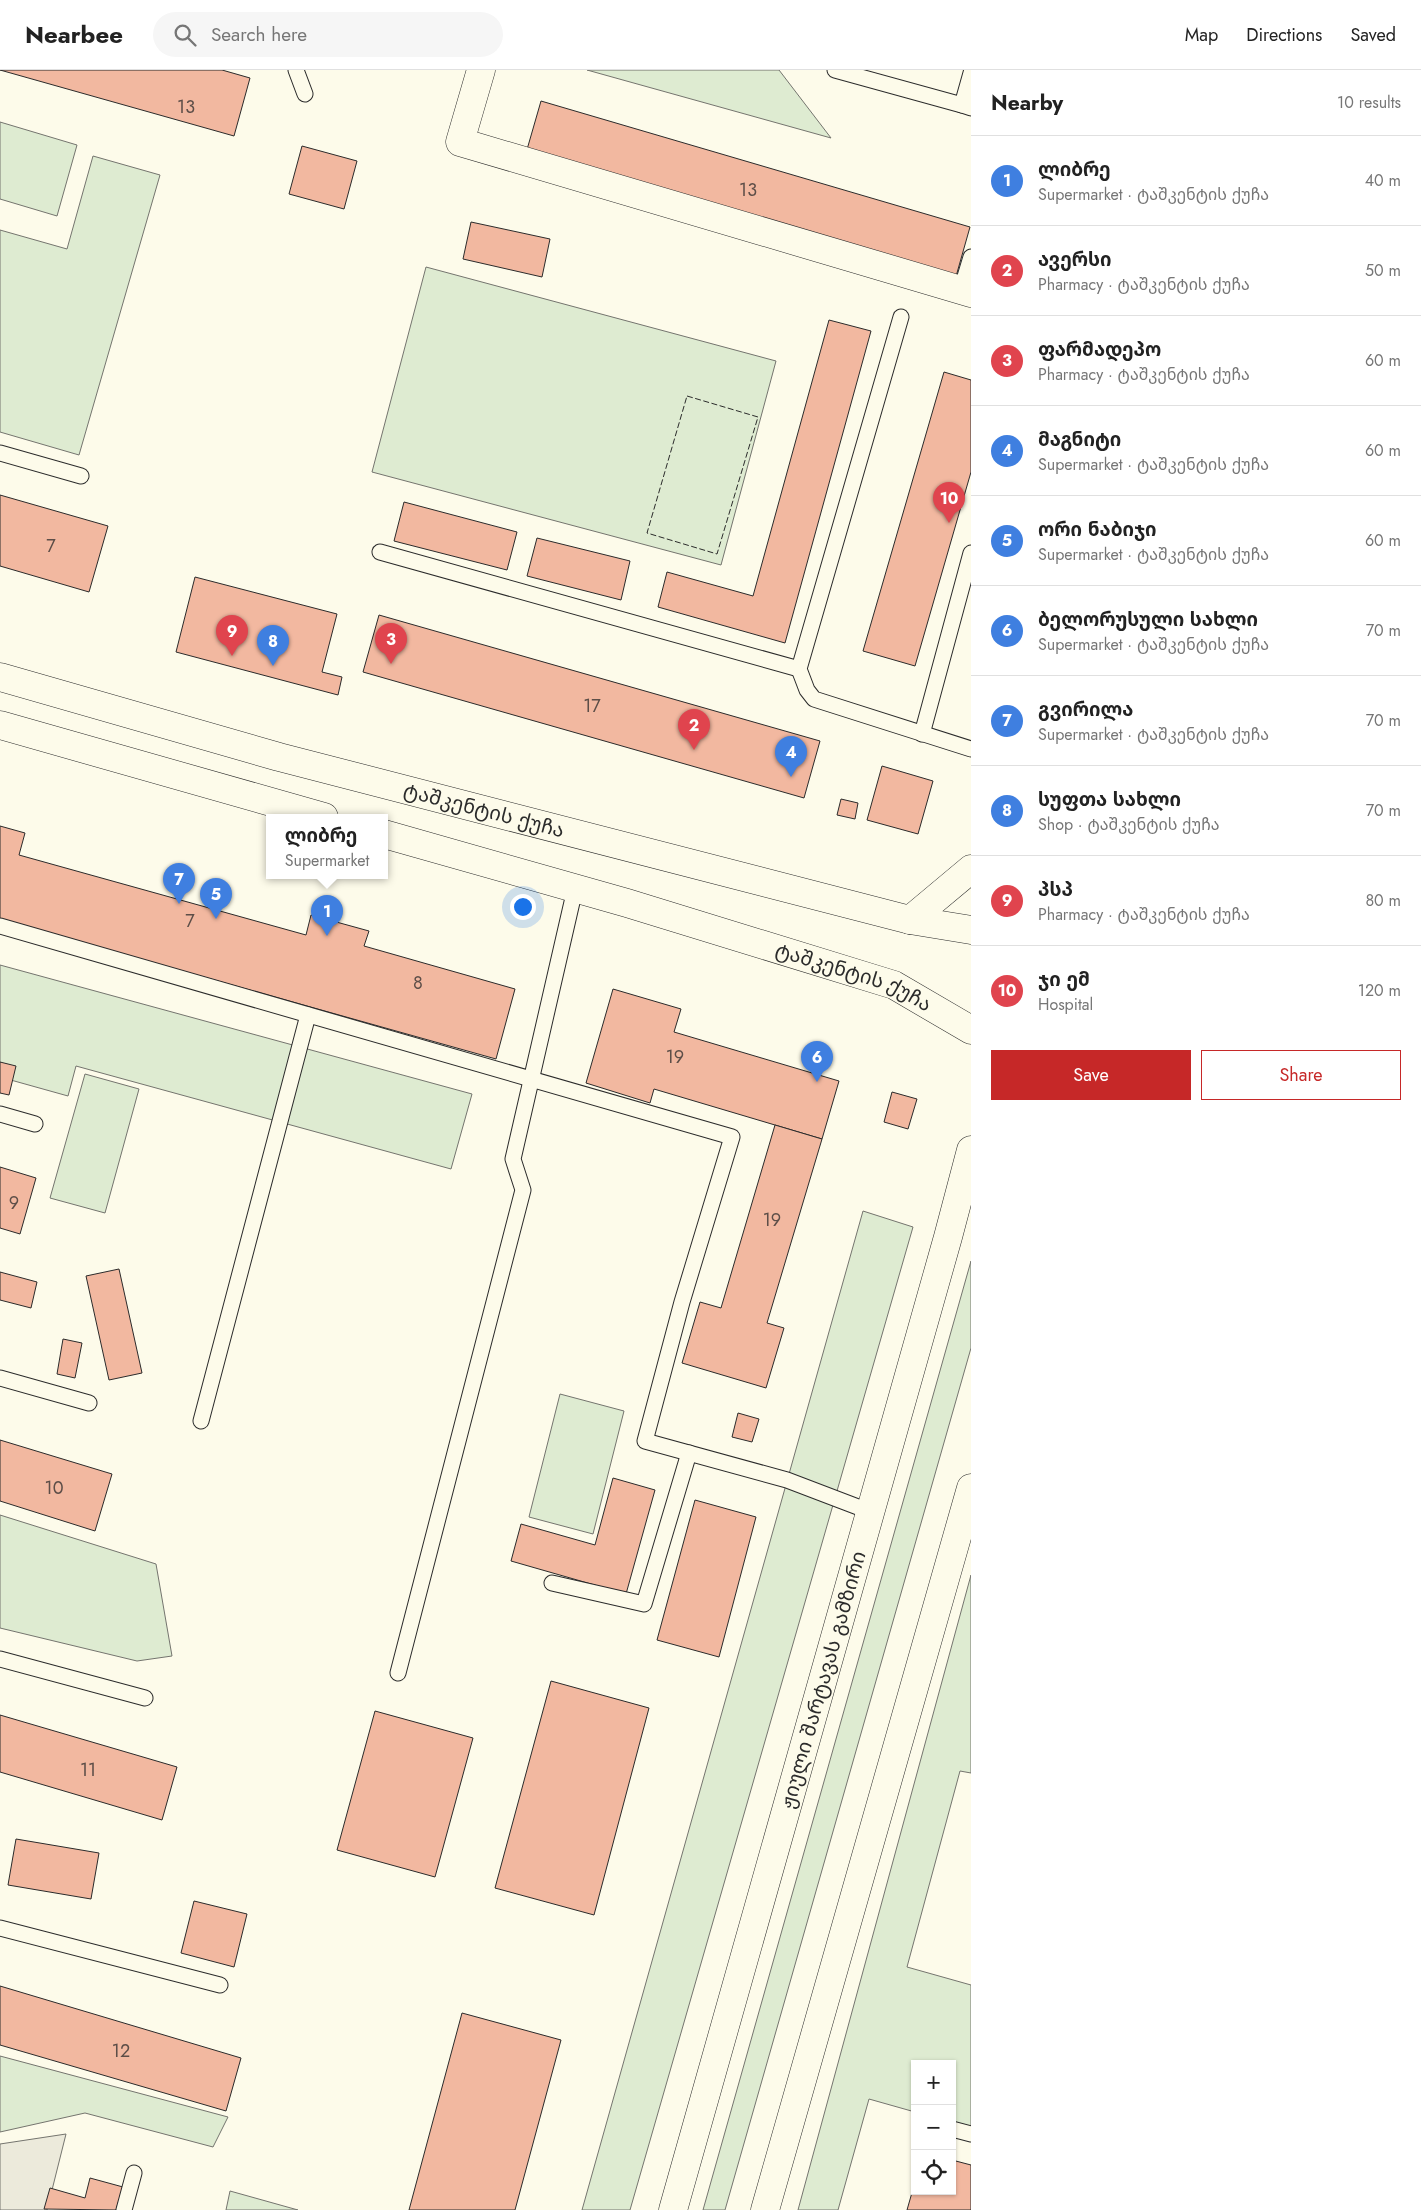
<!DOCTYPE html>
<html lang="en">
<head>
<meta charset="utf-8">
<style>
	:root { --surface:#fff; --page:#f6f6f6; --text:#222; --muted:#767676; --line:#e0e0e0; --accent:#c62828 }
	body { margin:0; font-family:Jost,"Noto Sans Georgian",sans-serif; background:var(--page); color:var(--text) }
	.controls { position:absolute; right:15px; bottom:15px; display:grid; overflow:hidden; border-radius:0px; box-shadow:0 1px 4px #0004 }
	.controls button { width:45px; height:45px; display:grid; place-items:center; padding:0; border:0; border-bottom:1px solid var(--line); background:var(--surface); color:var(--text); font:25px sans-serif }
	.you { position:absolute; left:522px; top:836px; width:18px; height:18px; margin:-12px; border:4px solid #fff; border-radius:50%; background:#1a73e8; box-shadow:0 0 0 8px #1a73e833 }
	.badge { display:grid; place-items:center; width:32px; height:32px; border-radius:50%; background:var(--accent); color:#fff; font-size:16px; font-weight:700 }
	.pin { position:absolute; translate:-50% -41px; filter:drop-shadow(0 1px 2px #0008) }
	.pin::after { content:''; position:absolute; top:26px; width:18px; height:15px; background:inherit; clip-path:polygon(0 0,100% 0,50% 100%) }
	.popup { position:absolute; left:266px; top:744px; width:122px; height:65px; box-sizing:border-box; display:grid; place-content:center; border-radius:0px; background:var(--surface); filter:drop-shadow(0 1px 4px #0005); font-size:16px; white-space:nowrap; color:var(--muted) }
	.popup b { font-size:19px; color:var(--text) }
	.popup::after { content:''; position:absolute; left:50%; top:100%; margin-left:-10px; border:10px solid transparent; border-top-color:var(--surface) }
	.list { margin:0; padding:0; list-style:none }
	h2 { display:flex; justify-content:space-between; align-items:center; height:65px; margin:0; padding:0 20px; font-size:21px }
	h2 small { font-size:16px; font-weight:400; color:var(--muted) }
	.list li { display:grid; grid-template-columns:32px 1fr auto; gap:15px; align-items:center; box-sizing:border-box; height:90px; padding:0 20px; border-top:1px solid var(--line) }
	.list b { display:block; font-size:19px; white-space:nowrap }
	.list p { margin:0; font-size:16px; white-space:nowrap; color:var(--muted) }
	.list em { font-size:16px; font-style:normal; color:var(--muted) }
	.actions { display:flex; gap:10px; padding:15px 20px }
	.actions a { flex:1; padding:11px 0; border:1px solid var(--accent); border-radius:0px; text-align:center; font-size:18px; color:var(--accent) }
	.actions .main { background:var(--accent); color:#fff }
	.icon { flex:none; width:28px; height:28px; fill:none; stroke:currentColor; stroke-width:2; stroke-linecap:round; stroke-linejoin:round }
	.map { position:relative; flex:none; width:971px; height:2140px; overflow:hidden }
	header { display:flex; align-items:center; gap:30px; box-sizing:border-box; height:70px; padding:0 25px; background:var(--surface); border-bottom:1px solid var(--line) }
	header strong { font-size:24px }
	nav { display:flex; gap:28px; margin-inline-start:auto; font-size:18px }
	.search { width:350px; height:45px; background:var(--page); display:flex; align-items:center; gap:12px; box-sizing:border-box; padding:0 18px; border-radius:28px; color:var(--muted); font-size:19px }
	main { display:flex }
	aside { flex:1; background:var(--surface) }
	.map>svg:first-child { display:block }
</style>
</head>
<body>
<header>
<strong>Nearbee</strong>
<div class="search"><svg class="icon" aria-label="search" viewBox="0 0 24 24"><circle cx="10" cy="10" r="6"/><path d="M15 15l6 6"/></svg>Search here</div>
<nav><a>Map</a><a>Directions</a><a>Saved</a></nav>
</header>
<main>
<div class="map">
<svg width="971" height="2140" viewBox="0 0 971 2140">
	<rect width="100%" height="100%" fill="#fdfbea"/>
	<g fill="#deebd1" stroke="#74746e">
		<path d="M587,0H779L831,68Z"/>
		<path d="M0,52L77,75L57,146L0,129Z"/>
		<path d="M93,86L160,105L79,385L0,362V160L67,179Z"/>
		<path d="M426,197L776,291L721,495L372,402Z"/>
		<path d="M0,895L472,1024L451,1099L76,996L68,1026L0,1007Z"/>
		<path d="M85,1004L139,1019L105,1143L50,1128Z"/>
		<path d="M863,1141L913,1157L630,2140H582Z"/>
		<path d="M971,1191V1278L725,2140H703Z"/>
		<path d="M560,1324L624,1341L593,1464L529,1447Z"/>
		<path d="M0,1445L156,1494L172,1586L137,1591L0,1558Z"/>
		<path d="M971,1505V1703L960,1701L907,1897L971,1915V2057L952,2052V1994H915V2042L869,2029L838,2140H798Z"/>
		<path d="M0,1986L228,2047L213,2077L85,2043L0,2062Z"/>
		<path d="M230,2121L298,2140H226Z"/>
	</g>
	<path fill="#eceadb" stroke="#74746e" d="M66,2064L47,2140H0V2074Z"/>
	<g fill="#f2b8a0" stroke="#2b2b2b">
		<path d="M0,0H222L250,8L234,66Z"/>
		<path d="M541,31L970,157L955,210L526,83Z"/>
		<path d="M302,76L357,91L344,139L289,124Z"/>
		<path d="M471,152L550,169L542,207L463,189Z"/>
		<path d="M829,250L871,261L785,573L658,537L667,502L753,526Z"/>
		<path d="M944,302L971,310V402L915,596L863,581Z"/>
		<path d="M0,425L108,456L89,522L0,496Z"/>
		<path d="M404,432L517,462L507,500L394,471Z"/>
		<path d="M537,468L630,491L621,530L527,506Z"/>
		<path d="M195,507L337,544L322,602L342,607L338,625L176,582Z"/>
		<path d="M379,545L820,671L804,728L363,602Z"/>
		<path d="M882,696L933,711L918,764L867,750Z"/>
		<path d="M841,729L858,733L855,749L837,745Z"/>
		<path d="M0,756L25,763L19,785L306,865L311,845L369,861L364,876L515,919L496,989L0,850Z"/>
		<path d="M613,919L681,939L674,962L839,1011L822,1069L654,1019L650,1033L586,1013Z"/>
		<path d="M0,992L16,996L9,1025L0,1023Z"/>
		<path d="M892,1022L917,1029L908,1059L884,1052Z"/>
		<path d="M775,1055L822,1069L767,1253L784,1258L766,1318L682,1293L700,1232L721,1238Z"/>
		<path d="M0,1097L36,1108L20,1164L0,1158Z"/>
		<path d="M119,1199L142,1303L109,1310L86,1206Z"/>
		<path d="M0,1202L37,1212L31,1238L0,1230Z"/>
		<path d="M63,1269L82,1273L75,1308L57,1304Z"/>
		<path d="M738,1343L759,1349L752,1372L732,1367Z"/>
		<path d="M0,1370L112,1404L95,1461L0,1431Z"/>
		<path d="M613,1408L655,1420L626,1524L511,1491L521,1454L595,1475Z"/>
		<path d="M695,1430L756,1447L719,1587L657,1570Z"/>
		<path d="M551,1611L649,1638L594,1845L495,1818Z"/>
		<path d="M375,1641L473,1668L435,1807L337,1780Z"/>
		<path d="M0,1645L177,1697L162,1750L0,1702Z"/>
		<path d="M16,1769L99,1783L91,1829L8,1815Z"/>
		<path d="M194,1831L247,1844L234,1897L181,1883Z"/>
		<path d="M0,1916L241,1988L226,2041L0,1975Z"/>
		<path d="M462,1943L561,1970L515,2140H409Z"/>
		<path d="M952,2090L971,2095V2140H907L915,2112V2121H952Z"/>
		<path d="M90,2108L123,2117L116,2140L44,2139L50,2118L85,2128Z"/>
	</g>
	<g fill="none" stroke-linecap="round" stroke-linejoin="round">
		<g stroke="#2b2b2b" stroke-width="17">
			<g id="lane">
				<path d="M296,0L305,24"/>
				<path d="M835,0L962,35"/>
				<path d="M971,3L962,35L971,38"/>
				<path d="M961,220L971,187"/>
				<path d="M901,247L799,599L807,620L814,629L971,679"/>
				<path d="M0,383L81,406"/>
				<path d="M380,482L799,599"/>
				<path d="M922,664L971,483"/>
				<path d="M0,856L732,1067L682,1232L645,1371L787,1410L871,1442"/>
				<path d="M0,1044L35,1054"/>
				<path d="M0,1308L89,1333"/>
				<path d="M201,1351L308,945"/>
				<path d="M552,1513L644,1534L689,1383"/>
				<path d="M0,1589L145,1628"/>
				<path d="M398,1603L523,1120L513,1089L575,819"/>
				<path d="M0,1858L220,1915"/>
				<path d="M952,2059L971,2064"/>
				<path d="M124,2140L134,2103"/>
			</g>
		</g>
		<g stroke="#2b2b2b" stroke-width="29">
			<path id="street" d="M481,0L460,72L971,223"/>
		</g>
		<g stroke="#2b2b2b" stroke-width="29">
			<g id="secondary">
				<path id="s1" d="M0,607L279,687L910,850L971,860"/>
				<path d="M0,655L324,747"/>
				<path id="s2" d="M384,764L627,833L894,915L971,960"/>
			</g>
		</g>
		<g stroke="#2b2b2b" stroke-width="29">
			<g id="primary">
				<path d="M910,850L971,799"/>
				<path id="s3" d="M673,2140L948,1167L971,1080"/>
				<path d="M765,2140L971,1418"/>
			</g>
		</g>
		<use href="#lane" stroke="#fdfbea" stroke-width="15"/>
		<use href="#street" stroke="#fdfbea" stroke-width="28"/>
		<use href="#secondary" stroke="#fdfbea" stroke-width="28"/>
		<use href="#primary" stroke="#fdfbea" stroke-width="28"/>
		<path stroke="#2b2b2b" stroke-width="1" stroke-dasharray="6 2.5" stroke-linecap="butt" d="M687,326L758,347L717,484L647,463Z"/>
	</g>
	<g text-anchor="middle" stroke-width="4" stroke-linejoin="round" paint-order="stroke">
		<g font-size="18" fill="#5d4e48">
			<text x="186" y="43">13</text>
			<text x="748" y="126">13</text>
			<text x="51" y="482">7</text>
			<text x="592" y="642">17</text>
			<text x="190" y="857">7</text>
			<text x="418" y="919">8</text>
			<text x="675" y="993">19</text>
			<text x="14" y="1139">9</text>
			<text x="772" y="1156">19</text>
			<text x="54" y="1424">10</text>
			<text x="88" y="1706">11</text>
			<text x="121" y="1987">12</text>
		</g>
		<g font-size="20" fill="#2b2b2b" stroke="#fdfbea">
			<text dy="7" stroke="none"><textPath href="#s1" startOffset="502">ტაშკენტის ქუჩა</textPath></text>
			<text dy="7" stroke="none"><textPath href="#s2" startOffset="491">ტაშკენტის ქუჩა</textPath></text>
			<text dy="7" stroke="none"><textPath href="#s3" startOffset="551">ჟიული შარტავას გამზირი</textPath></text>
		</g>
	</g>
</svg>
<div class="controls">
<button>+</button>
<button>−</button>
<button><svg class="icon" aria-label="locate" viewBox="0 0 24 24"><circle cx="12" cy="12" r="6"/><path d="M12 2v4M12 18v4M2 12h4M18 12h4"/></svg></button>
</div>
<div class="you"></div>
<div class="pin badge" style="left:327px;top:866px;background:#3f7fe0">1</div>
<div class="popup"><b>ლიბრე</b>Supermarket</div>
<div class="pin badge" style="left:694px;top:680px;background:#e0444e">2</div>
<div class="pin badge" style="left:391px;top:594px;background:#e0444e">3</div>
<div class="pin badge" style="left:791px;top:707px;background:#3f7fe0">4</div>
<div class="pin badge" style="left:216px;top:849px;background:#3f7fe0">5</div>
<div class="pin badge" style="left:817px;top:1012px;background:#3f7fe0">6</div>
<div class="pin badge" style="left:179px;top:834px;background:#3f7fe0">7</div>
<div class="pin badge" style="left:273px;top:596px;background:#3f7fe0">8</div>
<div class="pin badge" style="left:232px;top:586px;background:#e0444e">9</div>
<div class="pin badge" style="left:949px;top:453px;background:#e0444e">10</div>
</div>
<aside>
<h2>Nearby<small>10 results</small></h2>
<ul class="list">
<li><span class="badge" style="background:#3f7fe0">1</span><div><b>ლიბრე</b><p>Supermarket · ტაშკენტის ქუჩა</p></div><em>40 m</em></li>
<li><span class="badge" style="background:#e0444e">2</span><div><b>ავერსი</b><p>Pharmacy · ტაშკენტის ქუჩა</p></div><em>50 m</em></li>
<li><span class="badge" style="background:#e0444e">3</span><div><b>ფარმადეპო</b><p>Pharmacy · ტაშკენტის ქუჩა</p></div><em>60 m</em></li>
<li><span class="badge" style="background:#3f7fe0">4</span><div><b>მაგნიტი</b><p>Supermarket · ტაშკენტის ქუჩა</p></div><em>60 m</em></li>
<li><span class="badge" style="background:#3f7fe0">5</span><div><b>ორი ნაბიჯი</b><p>Supermarket · ტაშკენტის ქუჩა</p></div><em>60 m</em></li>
<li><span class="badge" style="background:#3f7fe0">6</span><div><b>ბელორუსული სახლი</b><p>Supermarket · ტაშკენტის ქუჩა</p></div><em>70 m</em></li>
<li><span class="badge" style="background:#3f7fe0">7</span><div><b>გვირილა</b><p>Supermarket · ტაშკენტის ქუჩა</p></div><em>70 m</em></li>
<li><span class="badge" style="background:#3f7fe0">8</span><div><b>სუფთა სახლი</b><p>Shop · ტაშკენტის ქუჩა</p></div><em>70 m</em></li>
<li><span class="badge" style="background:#e0444e">9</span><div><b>პსპ</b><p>Pharmacy · ტაშკენტის ქუჩა</p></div><em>80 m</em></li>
<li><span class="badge" style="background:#e0444e">10</span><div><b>ჯი ემ</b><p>Hospital</p></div><em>120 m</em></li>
</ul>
<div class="actions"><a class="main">Save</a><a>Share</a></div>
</aside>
</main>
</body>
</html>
